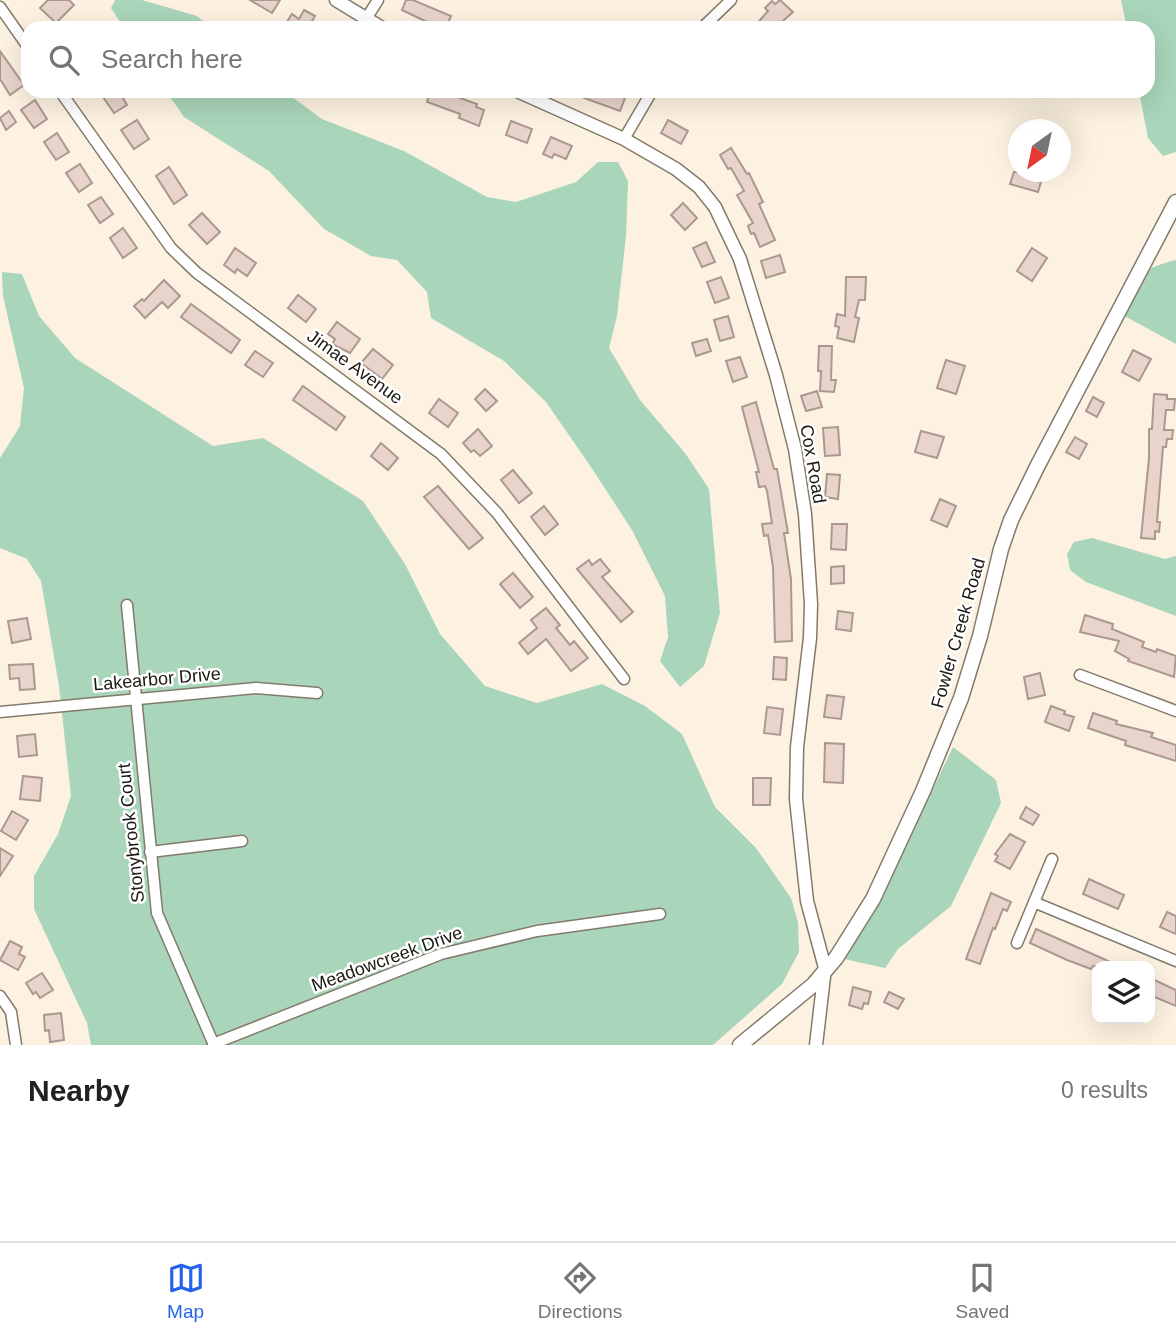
<!DOCTYPE html>
<html lang="en">
<head>
<meta charset="utf-8">
<style>
	:root { --surface:#fff; --page:#f6f6f6; --text:#202124; --muted:#757577; --line:#e0e0e0; --accent:#2563eb }
	body { margin:0; font-family:Arial,sans-serif; background:var(--page); color:var(--text) }
	.controls { position:absolute; right:21px; bottom:21px; display:grid; overflow:hidden; border-radius:14px; box-shadow:0 7px 28px #0002 }
	.controls button { width:63px; height:63px; display:grid; place-items:center; padding:0; border:0; border-bottom:2px solid var(--line); background:var(--surface); color:var(--text); font:35px sans-serif }
	.compass { position:absolute; left:1008px; top:119px; width:63px; height:63px; border-radius:50%; background:var(--surface); box-shadow:0 7px 28px #0002; rotate:213deg }
	.list { margin:0; padding:0; list-style:none }
	h2 { display:flex; justify-content:space-between; align-items:center; height:91px; margin:0; padding:0 28px; font-size:30px }
	h2 small { font-size:23px; font-weight:400; color:var(--muted) }
	.icon { flex:none; width:38px; height:38px; fill:none; stroke:currentColor; stroke-width:2; stroke-linecap:round; stroke-linejoin:round }
	.map { position:relative; flex:none; width:1176px; height:1045px; overflow:hidden }
	.search { position:absolute; background:var(--surface); box-shadow:0 7px 28px #0002; left:21px; right:21px; top:21px; height:77px; display:flex; align-items:center; gap:18px; box-sizing:border-box; padding:0 24px; border-radius:21px; color:var(--muted); font-size:26px }
	.sheet { height:196px; background:var(--surface) }
	nav { display:flex; justify-content:space-around; align-items:center; box-sizing:border-box; height:98px; border-top:2px solid var(--line); background:var(--surface); font-size:19px; color:var(--muted) }
	nav a { display:grid; justify-items:center; gap:4px }
	nav .on { color:var(--accent) }
	.map>svg:first-child { display:block }
</style>
</head>
<body>
<div class="map">
<svg width="1176" height="1045" viewBox="0 0 1176 1045">
	<rect width="100%" height="100%" fill="#fdf2e1"/>
	<g fill="#a9d5ba">
		<path d="M115,0H142L197,16L211,28H124L111,8Z"/>
		<path d="M1121,0H1176V152L1163,156L1148,138L1139,91H1148V28H1127Z"/>
		<path d="M166,91H284L322,119L404,151L487,197L516,202L576,182L598,162H618L628,181L626,236L617,316L609,348L640,400L685,453L709,489L720,613L704,666L680,687L660,661L668,637L665,596L632,530L591,467L546,402L504,361L431,318L427,292L397,260L371,256L324,229L269,171L184,117Z"/>
		<path d="M1176,260V344L1119,313C1137,278 1136,270 1176,260Z"/>
		<path d="M2,272L22,274L39,316L75,358L213,446L263,438L363,501L405,564L440,634L485,686L537,703L602,684L645,706L682,734L715,807L756,848L791,898L798,922L799,952L782,984L713,1045H91L87,1023L34,909V876L58,834L71,796L59,686L41,581L27,559L0,548V458L20,426L24,388L3,296Z"/>
		<path d="M1092,538L1165,559L1176,556V616L1086,582L1070,570L1067,554L1074,542Z"/>
		<path d="M953,747L996,780L1001,803L951,906L898,949L885,968L844,959L871,918Z"/>
	</g>
	<g fill="#e8d4cb" stroke="#ab9890" stroke-width="2">
		<path d="M48,0H69L74,5L56,23L40,8Z"/>
		<path d="M250,0H280L272,13Z"/>
		<path d="M406,0H413L451,16L446,28H431L433,25L402,10Z"/>
		<path d="M780,0L793,12L775,28H753L768,11L765,8L772,1L775,4Z"/>
		<path d="M304,10L315,16L310,25L315,28H283L292,14L299,19Z"/>
		<path d="M0,51L24,85L10,95L0,79Z"/>
		<path d="M106,91H134L123,98L127,105L114,113L101,94Z"/>
		<path d="M431,91H441L477,104L476,107L484,110L479,126L459,118L460,114L427,102Z"/>
		<path d="M587,91H609L625,98L620,111L584,98Z"/>
		<path d="M35,100L47,119L34,128L21,110Z"/>
		<path d="M9,111L16,122L6,130L0,118Z"/>
		<path d="M137,120L149,139L134,149L121,130Z"/>
		<path d="M668,120L688,131L681,144L661,133Z"/>
		<path d="M511,121L532,129L527,143L506,135Z"/>
		<path d="M57,133L69,152L56,160L44,142Z"/>
		<path d="M551,137L572,146L566,159L554,154L552,158L543,154Z"/>
		<path d="M731,148L747,174L749,173L763,202L759,204L775,240L760,247L754,233L751,234L748,226L753,223L737,195L744,191L731,168L728,169L720,155Z"/>
		<path d="M80,164L92,183L79,192L66,173Z"/>
		<path d="M169,167L187,195L174,204L156,176Z"/>
		<path d="M1014,172H1040L1037,181L1041,182L1038,192L1010,184Z"/>
		<path d="M101,197L113,214L100,223L88,205Z"/>
		<path d="M683,203L697,218L685,230L671,215Z"/>
		<path d="M202,213L220,232L207,244L189,225Z"/>
		<path d="M123,228L137,248L123,258L110,238Z"/>
		<path d="M706,242L715,262L702,267L693,248Z"/>
		<path d="M235,248L256,263L247,276L237,269L235,273L224,265Z"/>
		<path d="M1032,248L1047,258L1032,281L1017,271Z"/>
		<path d="M780,255L785,272L766,278L761,261Z"/>
		<path d="M721,277L729,298L715,303L707,282Z"/>
		<path d="M846,277H866L865,300H859L855,317L859,318L854,342L837,338L839,327L835,326L837,314L845,316Z"/>
		<path d="M164,280L180,296L168,308L162,302L145,318L134,306L142,299L144,301Z"/>
		<path d="M298,295L316,309L306,322L288,308Z"/>
		<path d="M191,304L240,340L231,353L181,317Z"/>
		<path d="M728,316L734,337L720,341L714,320Z"/>
		<path d="M337,322L360,339L350,353L332,344L335,339L328,334Z"/>
		<path d="M707,339L711,351L696,356L692,343Z"/>
		<path d="M819,346H832L831,380H836L834,392L820,391L821,371H818Z"/>
		<path d="M373,349L393,365L382,379L361,363Z"/>
		<path d="M1133,350L1151,359L1139,381L1122,372Z"/>
		<path d="M255,351L273,363L263,377L245,365Z"/>
		<path d="M740,357L747,377L733,382L726,361Z"/>
		<path d="M946,360L965,366L956,394L937,388Z"/>
		<path d="M303,386L345,417L336,430L293,400Z"/>
		<path d="M485,389L497,401L486,411L475,399Z"/>
		<path d="M817,391L822,407L806,411L801,396Z"/>
		<path d="M1154,394L1167,395V399H1175L1174,410H1166L1164,430H1173L1172,439H1167L1166,447H1163L1157,522H1160L1159,532L1155,531V539L1141,538L1149,458V429H1152Z"/>
		<path d="M1093,397L1104,403L1097,417L1086,411Z"/>
		<path d="M439,399L458,413L448,427L429,413Z"/>
		<path d="M756,402L774,469H777L788,533H784L791,579L792,641L775,642L773,567L768,535L764,536L762,524L772,523L767,491L765,486L759,487L756,472H759L742,407Z"/>
		<path d="M838,427L840,455L825,456L823,428Z"/>
		<path d="M478,429L492,446L480,456L474,450L471,452L463,443Z"/>
		<path d="M921,431L944,437L937,458L915,452Z"/>
		<path d="M1075,437L1087,444L1079,459L1066,452Z"/>
		<path d="M381,443L398,458L388,470L371,456Z"/>
		<path d="M513,470L532,493L519,503L501,480Z"/>
		<path d="M827,474L840,475L838,499L825,497Z"/>
		<path d="M438,486L483,538L469,549L424,497Z"/>
		<path d="M940,499L956,506L947,527L931,520Z"/>
		<path d="M544,506L558,524L545,535L531,517Z"/>
		<path d="M832,524H847L846,550L831,549Z"/>
		<path d="M600,559L610,571L602,577L633,612L621,622L577,569L589,560L592,565Z"/>
		<path d="M844,566V583L831,584V567Z"/>
		<path d="M513,573L533,597L520,608L500,584Z"/>
		<path d="M546,608L560,625L556,628L570,645L574,641L588,658L571,671L546,639L528,654L519,643L537,628L531,620Z"/>
		<path d="M838,611L853,613L851,631L836,629Z"/>
		<path d="M1085,615L1113,624L1112,629L1144,642L1142,647L1156,652L1157,649L1176,656L1174,677L1128,661L1129,659L1115,651L1119,641L1080,632Z"/>
		<path d="M27,618L31,639L12,643L8,621Z"/>
		<path d="M774,657L787,658L786,680L773,679Z"/>
		<path d="M33,664L35,689L20,690L19,678L10,679L9,665Z"/>
		<path d="M1040,673L1045,695L1028,699L1024,677Z"/>
		<path d="M827,695L844,697L841,719L824,717Z"/>
		<path d="M1051,706L1065,711L1064,714L1074,717L1069,731L1045,722Z"/>
		<path d="M767,707L783,709L780,735L764,733Z"/>
		<path d="M1093,713L1117,721L1116,724L1153,733L1151,737L1176,745V761L1125,745L1126,741L1088,728Z"/>
		<path d="M35,734L37,755L19,757L17,736Z"/>
		<path d="M825,743L844,744L843,783L824,782Z"/>
		<path d="M23,776L42,778L40,801L20,799Z"/>
		<path d="M753,778H771L770,805H753Z"/>
		<path d="M1026,807L1039,815L1033,825L1020,818Z"/>
		<path d="M12,811L28,820L16,840L1,831Z"/>
		<path d="M1010,834L1025,842L1010,869L995,861L998,856L995,854Z"/>
		<path d="M0,848L13,856L0,876Z"/>
		<path d="M1089,879L1124,895L1118,909L1083,894Z"/>
		<path d="M991,893L1011,902L1007,911L1003,909L995,929L993,928L980,964L966,959Z"/>
		<path d="M1167,912L1176,916V934L1160,927Z"/>
		<path d="M1036,929L1097,956L1119,966H1093L1091,969L1067,960L1030,943Z"/>
		<path d="M10,941L22,947L19,954L25,957L18,970L0,960Z"/>
		<path d="M42,973L53,990L40,998L36,992L33,994L26,983Z"/>
		<path d="M1150,978L1176,990V1006L1150,995Z"/>
		<path d="M853,987L871,992L868,1004L864,1003L862,1009L849,1005Z"/>
		<path d="M889,992L904,999L898,1009L884,1002Z"/>
		<path d="M61,1013L64,1040L50,1042L49,1030L45,1031L44,1015Z"/>
	</g>
	<g fill="none" stroke-linecap="round" stroke-linejoin="round">
		<g stroke="#837a6b" stroke-width="13">
			<g id="minor">
				<path d="M0,7L28,47"/>
				<path d="M366,19L378,0"/>
				<path d="M702,28L731,0"/>
				<path d="M60,91L171,248L197,273L441,454L497,513L624,679"/>
				<path d="M624,139L652,91"/>
				<path d="M127,605L157,913L214,1045"/>
				<path d="M1080,675L1176,711"/>
				<path d="M0,712L256,688L317,693"/>
				<path d="M150,852L242,841"/>
				<path d="M1036,903L1176,961"/>
				<path d="M1017,943L1052,859"/>
				<path d="M0,996L11,1012L16,1045"/>
				<path d="M213,1044L441,954L537,931L660,914"/>
			</g>
		</g>
		<g stroke="#837a6b" stroke-width="15">
			<g id="tertiary">
				<path d="M336,0L382,28"/>
				<path d="M517,91L624,139L676,169L699,187L715,207L740,259L776,375L795,449L805,514L811,604L810,638L797,747L796,799L807,901L825,968L816,1045"/>
			</g>
		</g>
		<g stroke="#837a6b" stroke-width="17">
			<path id="secondary" d="M740,1045L813,985L836,958L873,899L923,791L961,698L980,636L1001,549L1011,520L1038,465L1176,202"/>
		</g>
		<use href="#minor" stroke="#fff" stroke-width="10"/>
		<use href="#tertiary" stroke="#fff" stroke-width="12"/>
		<use href="#secondary" stroke="#fff" stroke-width="14"/>
	</g>
	<g text-anchor="middle" stroke-width="5" stroke-linejoin="round" paint-order="stroke">
		<g font-size="18" fill="#1c1812" stroke="#fff">
			<text transform="translate(355 367) rotate(36)" y="6">Jimae Avenue</text>
			<text transform="translate(813 464) rotate(80)" y="6">Cox Road</text>
			<text transform="translate(958 633) rotate(-74)" y="6">Fowler Creek Road</text>
			<text transform="translate(157 679) rotate(-5)" y="6">Lakearbor Drive</text>
			<text transform="translate(131 833) rotate(-96)" y="6">Stonybrook Court</text>
			<text transform="translate(387 959) rotate(-20)" y="6">Meadowcreek Drive</text>
		</g>
	</g>
</svg>
<div class="controls">
<button><svg class="icon" aria-label="layers" viewBox="0 0 24 24"><path d="M12 4l9 5-9 5-9-5zM3 14l9 5 9-5"/></svg></button>
</div>
<svg class="compass" viewBox="-18 -18 36 36"><path d="M0-13l5 13h-10z" fill="#e53935"/><path d="M0 13l5-13h-10z" fill="#757577"/></svg>
<div class="search"><svg class="icon" aria-label="search" viewBox="0 0 24 24"><circle cx="10" cy="10" r="6"/><path d="M15 15l6 6"/></svg>Search here</div>
</div>
<section class="sheet">
<h2>Nearby<small>0 results</small></h2>
<ul class="list">
</ul>
</section>
<nav>
<a class="on"><svg class="icon" aria-label="map" viewBox="0 0 24 24"><path d="M3 6l6-2 6 2 6-2v14l-6 2-6-2-6 2zM9 4v14M15 6v14"/></svg>Map</a>
<a><svg class="icon" aria-label="directions" viewBox="0 0 24 24"><path d="M12 3l9 9-9 9-9-9zM9 14v-3h6M13 9l2 2-2 2"/></svg>Directions</a>
<a><svg class="icon" aria-label="saved" viewBox="0 0 24 24"><path d="M7 4h10v16l-5-4-5 4z"/></svg>Saved</a>
</nav>
</body>
</html>
